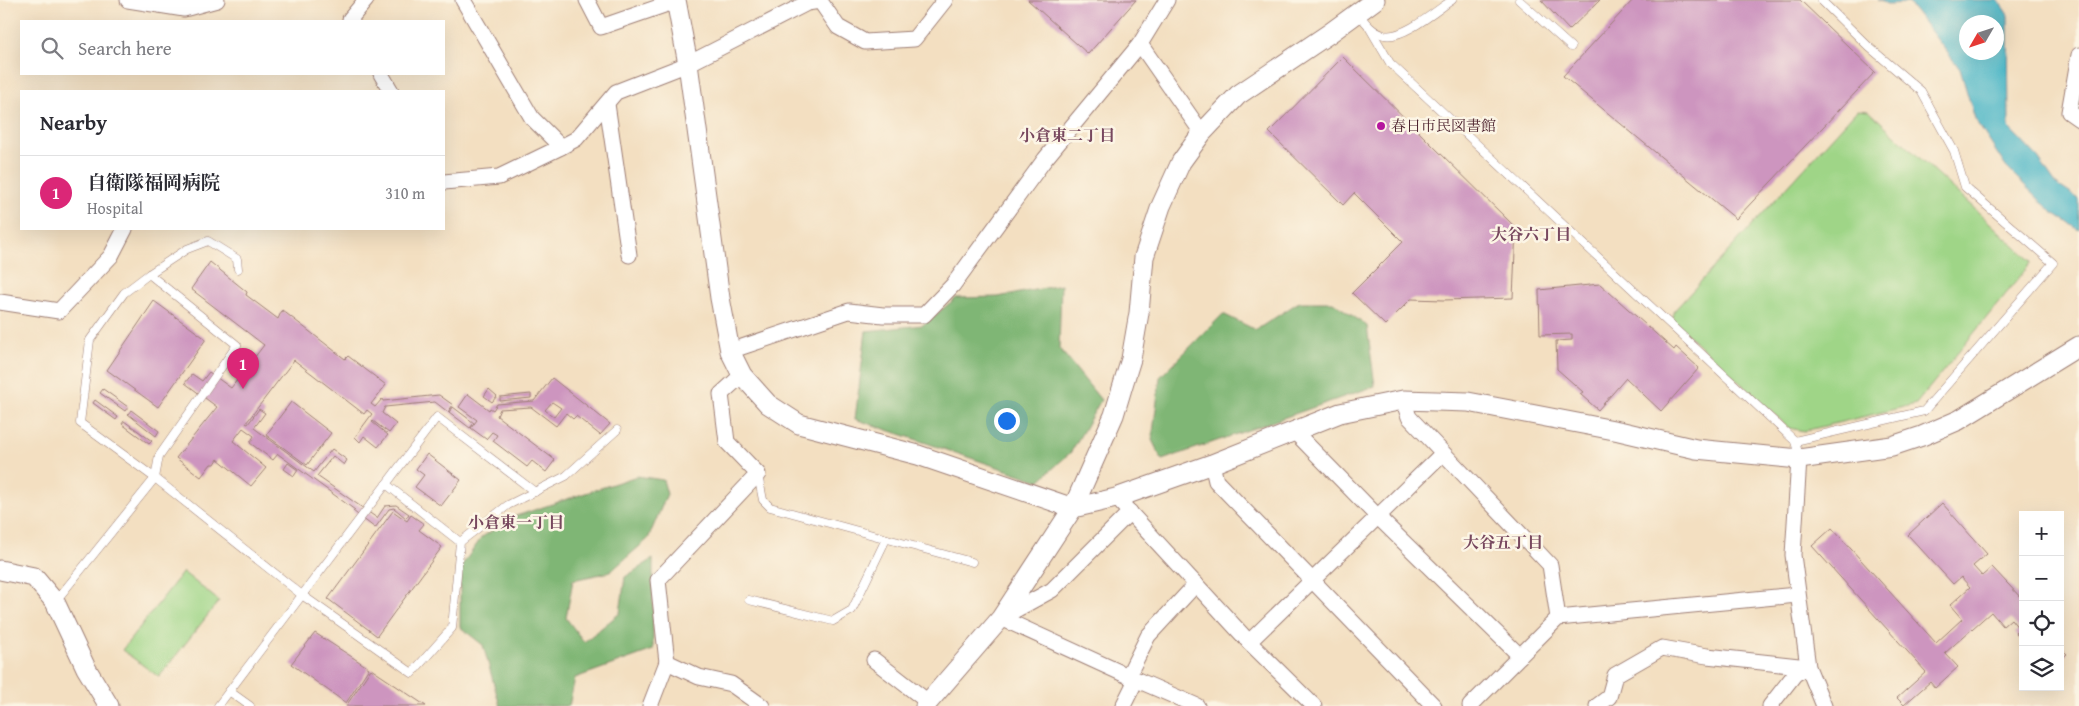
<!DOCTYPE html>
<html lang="en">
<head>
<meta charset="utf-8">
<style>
	:root { --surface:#fff; --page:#f2f2f3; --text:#2b2b33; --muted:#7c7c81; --line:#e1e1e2; --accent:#db2777 }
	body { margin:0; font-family:"Gentium Book Plus","Noto Serif JP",serif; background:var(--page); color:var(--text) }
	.controls { position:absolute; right:15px; bottom:15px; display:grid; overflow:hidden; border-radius:0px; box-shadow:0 5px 20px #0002 }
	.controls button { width:45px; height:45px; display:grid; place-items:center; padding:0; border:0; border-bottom:1px solid var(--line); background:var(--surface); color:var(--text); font:25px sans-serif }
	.compass { position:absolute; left:1959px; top:15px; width:45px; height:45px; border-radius:50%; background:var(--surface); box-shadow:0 5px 20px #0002; rotate:231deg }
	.you { position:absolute; left:1006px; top:420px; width:18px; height:18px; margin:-12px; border:4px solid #fff; border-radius:50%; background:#1a73e8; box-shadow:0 0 0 8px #1a73e833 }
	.badge { display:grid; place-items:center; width:32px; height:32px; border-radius:50%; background:var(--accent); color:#fff; font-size:16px; font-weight:700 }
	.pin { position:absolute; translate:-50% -41px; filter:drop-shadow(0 1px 2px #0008) }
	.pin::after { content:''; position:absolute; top:26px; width:18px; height:15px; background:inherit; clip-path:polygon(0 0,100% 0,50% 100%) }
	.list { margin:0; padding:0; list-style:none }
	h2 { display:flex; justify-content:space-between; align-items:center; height:65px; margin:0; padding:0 20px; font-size:21px }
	h2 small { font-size:16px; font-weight:400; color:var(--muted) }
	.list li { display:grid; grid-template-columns:32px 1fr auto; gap:15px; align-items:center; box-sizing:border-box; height:75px; padding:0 20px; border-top:1px solid var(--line) }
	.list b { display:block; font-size:19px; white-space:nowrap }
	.list p { margin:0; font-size:16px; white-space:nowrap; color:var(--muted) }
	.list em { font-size:16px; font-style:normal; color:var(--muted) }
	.icon { flex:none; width:28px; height:28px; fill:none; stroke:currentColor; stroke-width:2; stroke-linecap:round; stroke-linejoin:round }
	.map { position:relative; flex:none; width:2079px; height:706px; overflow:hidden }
	.search { position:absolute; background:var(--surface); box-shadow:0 5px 20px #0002; left:20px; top:20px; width:425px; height:55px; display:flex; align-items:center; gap:12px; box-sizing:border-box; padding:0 18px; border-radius:0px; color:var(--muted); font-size:19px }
	.panel { position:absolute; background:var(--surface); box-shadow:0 5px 20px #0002; left:20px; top:90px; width:425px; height:140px; border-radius:0px }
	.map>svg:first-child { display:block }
</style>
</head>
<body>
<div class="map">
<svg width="2079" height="706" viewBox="0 0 2079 706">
	<rect width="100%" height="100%" fill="#fcf5e5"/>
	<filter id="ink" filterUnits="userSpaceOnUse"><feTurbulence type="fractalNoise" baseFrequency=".02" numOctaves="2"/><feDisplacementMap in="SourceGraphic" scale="10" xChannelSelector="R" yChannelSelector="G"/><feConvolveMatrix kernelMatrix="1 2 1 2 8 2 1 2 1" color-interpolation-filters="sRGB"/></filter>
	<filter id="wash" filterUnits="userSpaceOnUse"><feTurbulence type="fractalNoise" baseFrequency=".0096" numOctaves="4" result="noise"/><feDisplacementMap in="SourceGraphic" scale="20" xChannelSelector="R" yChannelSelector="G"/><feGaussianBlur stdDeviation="1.12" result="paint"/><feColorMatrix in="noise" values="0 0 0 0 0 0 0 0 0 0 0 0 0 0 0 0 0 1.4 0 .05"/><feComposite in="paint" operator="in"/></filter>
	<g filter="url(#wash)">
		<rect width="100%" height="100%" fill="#f3dfc1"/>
		<g fill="#9fd587" stroke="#747a59">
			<path d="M1857,110L1869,111L2032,262L1916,404L1804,431L1789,428L1673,321V312Z"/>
			<path d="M183,572L219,601L159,677L122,650Z"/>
		</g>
		<g fill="#7fb674" stroke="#646a50">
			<path d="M1061,285L1059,348L1101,400L1071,452L1039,481L855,419L866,331L923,325L956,298L998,297Z"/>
			<path d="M1299,302H1333L1367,326L1375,386L1162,460L1152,440L1160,377L1223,314L1256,330Z"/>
			<path d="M637,476L663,480L667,494L648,539L610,572L573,580L566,618L584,642L620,613L625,577L653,559V650L575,678L569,706H500L483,645L460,627V568L482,537L516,516Z"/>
		</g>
		<path fill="#49b5c6" stroke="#4a6a78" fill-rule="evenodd" d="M1878,0H1998L2008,15L2009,128L2038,158L2056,184L2079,199V230L2052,212L2006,167L1975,119L1960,69L1909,3L1887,4ZM1966,22H1996V52H1966Z"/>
		<g id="blocks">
			<g fill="#cd95bf" fill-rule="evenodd">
				<path d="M1028,0H1136L1088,54Z"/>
				<path d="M1541,0H1600L1569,30Z"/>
				<path d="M1633,0H1800L1875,72L1736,219L1563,76Z"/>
				<path d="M1343,57L1516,228L1513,298L1444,300L1411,299L1385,325L1352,293L1403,242L1354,193L1343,205L1269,132Z"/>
				<path d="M210,262L247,292L246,295L278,319L282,310L345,359L348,356L386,385L371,404L375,407L382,399L383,401L439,395L453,405L448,412L435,402L385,407L382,413L396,424L389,433L373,421L372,422L388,435L378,447L364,436L360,442L355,437L372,414L367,410L364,414L294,360L246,423L248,424L259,409L265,413L254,428L314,472L332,449L347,460L344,465L333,456L317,476L377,518L385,506L396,505L409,514L406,518L394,508L389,509L375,528L353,511L355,510L278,454L273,460L250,443L254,436L243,428L233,441L266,468L251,486L218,459L215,464H211L201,477L176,458L217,407L185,383L192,374L202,381L209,372L231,388L264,345L191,289Z"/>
				<path d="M1600,284L1674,350L1676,347L1699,368L1661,411L1626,378L1598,410L1580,394L1583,392L1557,369L1556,341L1572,340V334L1540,335L1539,290Z"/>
				<path d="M154,301L206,339L158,407L107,370Z"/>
				<path d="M552,378L610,424L600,435L576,416L573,419L566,413L556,426L531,407L500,409L497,416L555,460L546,472L532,461L527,467L493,441L497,435L492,432L486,439L471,428L477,420L459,407L468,394L489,410L490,408L493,410L497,404L534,401ZM552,402L561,408L554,417L545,410Z"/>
				<path d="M103,389L128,407L125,411L100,393Z"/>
				<path d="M489,389L497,396L492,402L484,396Z"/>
				<path d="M531,394V398L500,401V397Z"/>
				<path d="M95,400L118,417L116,420L93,403Z"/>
				<path d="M291,402L331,433L307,465L266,435Z"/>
				<path d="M453,407L474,423L470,428L449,412Z"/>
				<path d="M131,410L159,431L156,436L128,414Z"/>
				<path d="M124,421L152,441L149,444L122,424Z"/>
				<path d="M427,454L461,480L441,506L415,487L424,475L416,469Z"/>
				<path d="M288,463L298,470L294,476L284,469Z"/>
				<path d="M1942,503L1987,554L1973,566L1982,576L1992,567L2023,600V641L2015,633L2019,629L2011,619L2003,626L1991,612L1945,653L1958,667L1935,688L1930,682L1904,705L1897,698L1926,672L1812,546L1832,528L1936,643L1962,619L1950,605L1970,587L1961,577L1953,584L1908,535Z"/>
				<path d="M393,511L407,521L411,515L424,524L419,530L442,547L377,636L328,599Z"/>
				<path d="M315,633L369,668L346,703L291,664Z"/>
				<path d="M2060,647L2067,654L2060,660Z"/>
				<path d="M371,669L426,706H346Z"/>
			</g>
		</g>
	</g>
	<g filter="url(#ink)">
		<use href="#blocks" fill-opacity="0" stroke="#9e7f76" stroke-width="1"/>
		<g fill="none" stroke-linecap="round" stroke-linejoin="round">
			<g stroke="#9e7f76" stroke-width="9">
				<g id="service">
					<path d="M1519,0L1571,47"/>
					<path d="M1358,13C1365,22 1372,32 1384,35C1402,40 1437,10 1452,0"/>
					<path d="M1369,27L1390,63L1795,441L1799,457"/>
					<path d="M149,274L237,345L159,456L155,478L80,423L90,340L124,293Z"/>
					<path d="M149,274L187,249L208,241L237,259L238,269"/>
					<path d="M1795,441L1924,411L2053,263L1965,187L1954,151L1921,91L1869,47L1821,0"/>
					<path d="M758,475L763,500L770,507L972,562"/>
					<path d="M386,484L460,542"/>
					<path d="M749,600L833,621L852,610L886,539"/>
					<path d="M55,602L155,478L302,595L412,673L452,628L460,542L508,505L566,476L617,430"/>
					<path d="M229,691L250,706"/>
					<path d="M218,706L437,417L535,492"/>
				</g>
			</g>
			<g stroke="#9e7f76" stroke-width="17">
				<g id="minor">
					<path d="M128,0L184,9L217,0"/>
					<path d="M463,0L532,118L561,147"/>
					<path d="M587,0L601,27L676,1"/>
					<path d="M352,21L350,19L366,0"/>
					<path d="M1140,44L1202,133"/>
					<path d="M2079,55L2069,112L2079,119"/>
					<path d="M381,74L391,91"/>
					<path d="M607,104L629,255"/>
					<path d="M444,182L499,177L561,147L576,139L616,92L688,64L807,3L820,1L838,27L865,42L914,39L945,0"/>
					<path d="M0,302L59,311L111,256L125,229"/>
					<path d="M730,351L849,311L883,315H924L953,285L1045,159L1140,44L1167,0"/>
					<path d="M1403,400L1409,417L1550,565L1558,618"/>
					<path d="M1294,431L1378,517L1520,656"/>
					<path d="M1799,459L1793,555L1808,667L1824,706"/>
					<path d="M1212,464L1216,481L1434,706"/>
					<path d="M1122,504L1249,642L1314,706"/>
					<path d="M1130,512L1052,590L1001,618L1128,676L1148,636L1196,584"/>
					<path d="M1249,642L1443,453"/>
					<path d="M874,660L928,702"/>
					<path d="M667,662L699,677L731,684L762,706"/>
					<path d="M1128,676L1197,706"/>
					<path d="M650,706L667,662L658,580L758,474L727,442L721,394L742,375"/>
					<path d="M1123,706L1136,680"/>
					<path d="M1470,706L1558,618L1797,595"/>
					<path d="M1597,706L1609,697L1615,675L1662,648L1707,656L1808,667L1795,674L1770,706"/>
				</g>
			</g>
			<g stroke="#9e7f76" stroke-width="21">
				<g id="tertiary">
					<path d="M676,0L688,64L720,298L730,351L742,375L768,404L799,424L918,455L1073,508L1116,498L1212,464L1340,413L1403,400L1468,402L1619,431L1696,449L1799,459L1892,446L1922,436L1959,420L2079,346"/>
					<path d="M0,570L34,577L55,602L86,668L109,706"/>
					<path d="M925,706L1001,618L1073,508L1114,415L1123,385L1131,359L1139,313L1144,257L1161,206L1181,162L1202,133L1238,95L1330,33L1375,0"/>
				</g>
			</g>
			<use href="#service" stroke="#fff" stroke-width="8"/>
			<use href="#minor" stroke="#fff" stroke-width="15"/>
			<use href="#tertiary" stroke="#fff" stroke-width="19"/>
		</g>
	</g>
	<circle fill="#b5179e" stroke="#fcf5e5" stroke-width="2" cx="1381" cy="126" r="5"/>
	<g text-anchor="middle" stroke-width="5" stroke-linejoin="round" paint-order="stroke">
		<g font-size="15" fill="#4a1f2b" stroke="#fcf5e5" text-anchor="start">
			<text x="1391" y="131">春日市民図書館</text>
		</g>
		<g font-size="16" font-weight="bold" fill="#78485f" stroke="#fcf5e5">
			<text x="1067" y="141">小倉東二丁目</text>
			<text x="1531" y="240">大谷六丁目</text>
			<text x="516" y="528">小倉東一丁目</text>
			<text x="1503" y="548">大谷五丁目</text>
		</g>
	</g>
</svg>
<div class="controls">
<button>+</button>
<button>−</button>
<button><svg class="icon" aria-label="locate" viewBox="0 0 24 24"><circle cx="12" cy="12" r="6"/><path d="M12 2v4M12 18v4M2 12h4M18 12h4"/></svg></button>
<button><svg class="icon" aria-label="layers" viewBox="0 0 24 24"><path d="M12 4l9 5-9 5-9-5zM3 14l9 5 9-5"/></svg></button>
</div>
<svg class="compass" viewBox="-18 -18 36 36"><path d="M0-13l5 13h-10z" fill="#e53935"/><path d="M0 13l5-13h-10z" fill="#7c7c81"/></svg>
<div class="you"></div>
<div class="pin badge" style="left:243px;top:389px">1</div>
<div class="search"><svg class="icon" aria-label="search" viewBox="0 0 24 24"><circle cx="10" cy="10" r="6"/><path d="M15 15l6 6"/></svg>Search here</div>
<section class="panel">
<h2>Nearby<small></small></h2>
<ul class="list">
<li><span class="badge">1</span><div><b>自衛隊福岡病院</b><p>Hospital</p></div><em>310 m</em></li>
</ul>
</section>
</div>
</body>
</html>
